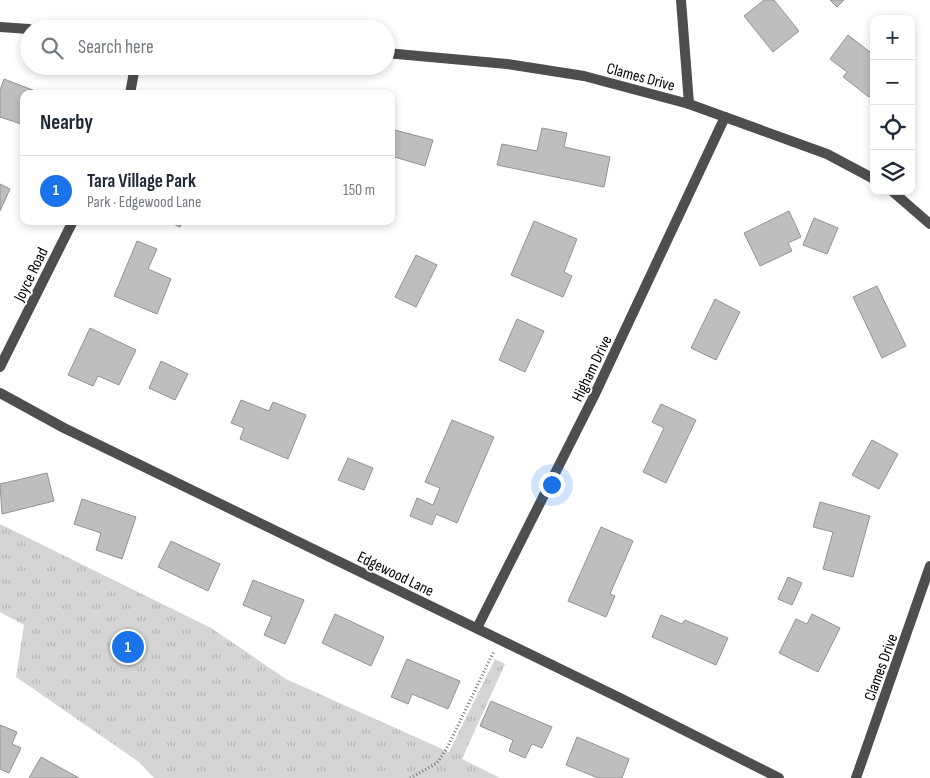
<!DOCTYPE html>
<html lang="en">
<head>
<meta charset="utf-8">
<style>
	:root { --surface:#fff; --page:#f2f2f3; --text:#1f2937; --muted:#747a83; --line:#e0e1e3; --accent:#1a73e8 }
	body { margin:0; font-family:"Sofia Sans Condensed",sans-serif; background:var(--page); color:var(--text) }
	.controls { position:absolute; right:15px; top:15px; display:grid; overflow:hidden; border-radius:10px; box-shadow:0 2px 8px #0003 }
	.controls button { width:45px; height:45px; display:grid; place-items:center; padding:0; border:0; border-bottom:1px solid var(--line); background:var(--surface); color:var(--text); font:25px sans-serif }
	.you { position:absolute; left:551px; top:484px; width:18px; height:18px; margin:-12px; border:4px solid #fff; border-radius:50%; background:#1a73e8; box-shadow:0 0 0 8px #1a73e833 }
	.badge { display:grid; place-items:center; width:32px; height:32px; border-radius:50%; background:var(--accent); color:#fff; font-size:16px; font-weight:700 }
	.pin { position:absolute; translate:-50% -50%; border:2px solid #fff; box-shadow:0 1px 5px #0006 }
	.list { margin:0; padding:0; list-style:none }
	h2 { display:flex; justify-content:space-between; align-items:center; height:65px; margin:0; padding:0 20px; font-size:21px }
	h2 small { font-size:16px; font-weight:400; color:var(--muted) }
	.list li { display:grid; grid-template-columns:32px 1fr auto; gap:15px; align-items:center; box-sizing:border-box; height:70px; padding:0 20px; border-top:1px solid var(--line) }
	.list b { display:block; font-size:19px; white-space:nowrap }
	.list p { margin:0; font-size:16px; white-space:nowrap; color:var(--muted) }
	.list em { font-size:16px; font-style:normal; color:var(--muted) }
	.icon { flex:none; width:28px; height:28px; fill:none; stroke:currentColor; stroke-width:2; stroke-linecap:round; stroke-linejoin:round }
	.map { position:relative; flex:none; width:930px; height:778px; overflow:hidden }
	.search { position:absolute; background:var(--surface); box-shadow:0 2px 8px #0003; left:20px; top:20px; width:375px; height:55px; display:flex; align-items:center; gap:12px; box-sizing:border-box; padding:0 18px; border-radius:28px; color:var(--muted); font-size:19px }
	.panel { position:absolute; background:var(--surface); box-shadow:0 2px 8px #0003; left:20px; top:90px; width:375px; height:135px; border-radius:10px }
	.map>svg:first-child { display:block }
</style>
</head>
<body>
<div class="map">
<svg width="930" height="778" viewBox="0 0 930 778">
	<defs>
		<pattern id="park-tufts" width="24" height="20" patternUnits="userSpaceOnUse" patternTransform="scale(1.25)"><rect width="24" height="20" fill="#d5d5d5"/><path d="M3 7l-1-3M5 7V3M7 7l1-3M15 17l-1-3M17 17v-4M19 17l1-3" fill="none" stroke="#b5b5b5"/></pattern>
	</defs>
	<rect width="100%" height="100%" fill="#fff"/>
	<path fill="url(#park-tufts)" d="M0,524L211,628L286,679L449,752L495,659L505,664L462,759L500,778H154L139,762L16,677L24,625L0,612Z"/>
	<g fill="#bebebe" stroke="#929292">
		<path d="M764,0H774L799,31L773,52L744,16Z"/>
		<path d="M830,0H844L837,7Z"/>
		<path d="M848,35L874,55V91L869,97L843,77L847,72L830,59Z"/>
		<path d="M4,79L43,94H24V125L0,117V90Z"/>
		<path d="M542,128L567,133L564,147L610,157L604,187L497,165L502,144L537,151Z"/>
		<path d="M391,129L433,140L425,166L391,156Z"/>
		<path d="M0,184L10,189L0,211Z"/>
		<path d="M789,211L801,237L788,243L792,251L760,266L744,233Z"/>
		<path d="M814,218L838,228L827,254L803,245Z"/>
		<path d="M167,221H183L180,227Z"/>
		<path d="M534,221L577,239L564,272L572,276L563,297L511,275Z"/>
		<path d="M137,241L157,249L148,269L171,279L157,314L114,296Z"/>
		<path d="M416,255L437,265L416,307L395,297Z"/>
		<path d="M877,286L906,346L882,358L853,297Z"/>
		<path d="M715,299L740,312L716,360L691,348Z"/>
		<path d="M517,319L544,331L525,372L499,360Z"/>
		<path d="M90,328L136,350L119,385L98,376L93,386L68,375Z"/>
		<path d="M161,361L188,374L175,400L149,388Z"/>
		<path d="M241,400L269,411L273,402L306,415L288,459L240,439L244,428L231,423Z"/>
		<path d="M661,404L696,420L666,483L643,472L664,428L652,422Z"/>
		<path d="M452,420L494,437L457,523L436,514L432,525L410,516L417,498L433,505L440,488L425,482Z"/>
		<path d="M872,440L898,454L879,489L852,475Z"/>
		<path d="M348,458L373,468L364,490L338,480Z"/>
		<path d="M47,473L54,501L2,514L0,484Z"/>
		<path d="M82,499L136,517L122,559L96,550L101,533L74,524Z"/>
		<path d="M820,502L870,516L853,577L823,569L833,532L813,527Z"/>
		<path d="M601,527L633,541L610,594L615,596L606,617L568,601Z"/>
		<path d="M171,541L220,564L208,591L158,567Z"/>
		<path d="M788,577L802,583L792,605L778,599Z"/>
		<path d="M253,580L304,600L285,644L264,635L272,617L243,605Z"/>
		<path d="M335,614L384,637L371,666L322,643Z"/>
		<path d="M812,614L840,628L818,672L779,653L796,619L807,624Z"/>
		<path d="M661,615L682,624L685,620L728,638L716,665L652,637Z"/>
		<path d="M407,659L460,681L448,709L412,694L408,704L391,697Z"/>
		<path d="M491,701L552,727L542,748L532,744L525,758L509,751L513,740L480,726Z"/>
		<path d="M0,725L17,732L12,744L21,748L9,773L0,769Z"/>
		<path d="M577,737L629,759L622,778H598L566,765Z"/>
		<path d="M41,757L79,778H29Z"/>
	</g>
	<g fill="none" stroke-linecap="round" stroke-linejoin="round">
		<path stroke="#707070" stroke-width="3" stroke-dasharray="1 2.5" stroke-linecap="butt" d="M410,778L437,763L447,748L494,651"/>
		<g stroke="#4e4e4e" stroke-width="10">
			<path d="M681,0L689,104"/>
			<path d="M0,27L29,29"/>
			<path d="M386,53L507,64L584,76L689,104L827,154L874,179"/>
			<path d="M130,94L135,66"/>
			<path d="M892,191L930,224"/>
			<path d="M0,367L73,221"/>
			<path d="M0,393L64,428L620,698L779,778"/>
			<path d="M477,628L594,396L725,117"/>
			<path d="M856,778L930,566"/>
		</g>
	</g>
	<g text-anchor="middle" stroke-width="4" stroke-linejoin="round" paint-order="stroke">
		<g font-size="16" fill="#000" stroke="#fff">
			<text transform="translate(641 76) rotate(15)" y="6">Clames Drive</text>
			<text transform="translate(30 274) rotate(-64)" y="6">Joyce Road</text>
			<text transform="translate(591 368) rotate(-64)" y="6">Higham Drive</text>
			<text transform="translate(396 573) rotate(26)" y="6">Edgewood Lane</text>
			<text transform="translate(880 667) rotate(-70)" y="6">Clames Drive</text>
		</g>
	</g>
</svg>
<div class="controls">
<button>+</button>
<button>−</button>
<button><svg class="icon" aria-label="locate" viewBox="0 0 24 24"><circle cx="12" cy="12" r="6"/><path d="M12 2v4M12 18v4M2 12h4M18 12h4"/></svg></button>
<button><svg class="icon" aria-label="layers" viewBox="0 0 24 24"><path d="M12 4l9 5-9 5-9-5zM3 14l9 5 9-5"/></svg></button>
</div>
<div class="you"></div>
<div class="pin badge" style="left:128px;top:647px">1</div>
<div class="search"><svg class="icon" aria-label="search" viewBox="0 0 24 24"><circle cx="10" cy="10" r="6"/><path d="M15 15l6 6"/></svg>Search here</div>
<section class="panel">
<h2>Nearby<small></small></h2>
<ul class="list">
<li><span class="badge">1</span><div><b>Tara Village Park</b><p>Park · Edgewood Lane</p></div><em>150 m</em></li>
</ul>
</section>
</div>
</body>
</html>
